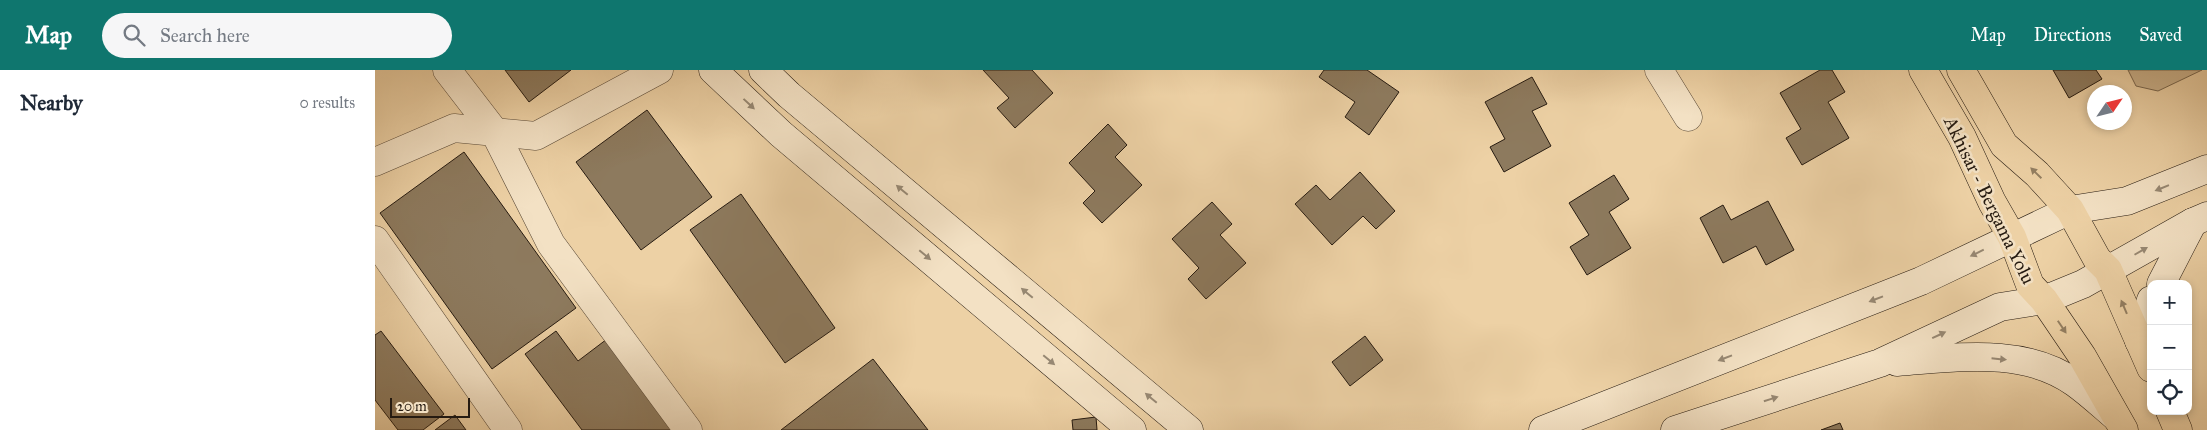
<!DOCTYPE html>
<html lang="en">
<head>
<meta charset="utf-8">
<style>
	:root { --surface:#fff; --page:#f6f6f7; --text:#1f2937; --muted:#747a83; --line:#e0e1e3; --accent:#0f766e }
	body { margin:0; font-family:"IM FELL Great Primer",serif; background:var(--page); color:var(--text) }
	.controls { position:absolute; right:15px; bottom:15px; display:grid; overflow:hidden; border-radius:10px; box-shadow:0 2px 8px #0003 }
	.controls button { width:45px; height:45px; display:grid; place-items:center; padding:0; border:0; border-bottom:1px solid var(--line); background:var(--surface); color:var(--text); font:25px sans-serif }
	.compass { position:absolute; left:1712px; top:15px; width:45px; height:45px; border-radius:50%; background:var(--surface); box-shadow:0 2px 8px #0003; rotate:55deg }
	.scale { position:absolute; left:15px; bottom:12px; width:80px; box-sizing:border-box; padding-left:5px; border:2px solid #261b11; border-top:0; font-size:14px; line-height:18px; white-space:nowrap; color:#261b11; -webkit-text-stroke:4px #f3e1c4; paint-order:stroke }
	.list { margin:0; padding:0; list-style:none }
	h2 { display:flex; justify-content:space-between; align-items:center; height:65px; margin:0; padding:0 20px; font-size:21px }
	h2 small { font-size:16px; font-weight:400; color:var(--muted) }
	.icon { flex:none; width:28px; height:28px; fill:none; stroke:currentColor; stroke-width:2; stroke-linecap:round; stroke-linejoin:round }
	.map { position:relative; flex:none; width:1832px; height:360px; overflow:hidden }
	header { display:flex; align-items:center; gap:30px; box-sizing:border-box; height:70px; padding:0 25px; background:var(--accent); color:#fff }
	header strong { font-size:24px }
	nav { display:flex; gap:28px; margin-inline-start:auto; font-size:18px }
	.search { width:350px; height:45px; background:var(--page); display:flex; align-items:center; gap:12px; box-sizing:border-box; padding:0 18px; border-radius:28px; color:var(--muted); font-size:19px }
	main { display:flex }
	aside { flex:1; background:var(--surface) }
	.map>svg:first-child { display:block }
</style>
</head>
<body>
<header>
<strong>Map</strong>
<div class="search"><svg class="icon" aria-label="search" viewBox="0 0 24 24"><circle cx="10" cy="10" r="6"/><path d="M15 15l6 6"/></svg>Search here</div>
<nav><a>Map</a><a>Directions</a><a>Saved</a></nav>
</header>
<main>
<aside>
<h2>Nearby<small>0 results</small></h2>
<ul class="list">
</ul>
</aside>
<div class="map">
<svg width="1832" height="360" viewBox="0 0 1832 360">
	<rect width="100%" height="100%" fill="#edd1a5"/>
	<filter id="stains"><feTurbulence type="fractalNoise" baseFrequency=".004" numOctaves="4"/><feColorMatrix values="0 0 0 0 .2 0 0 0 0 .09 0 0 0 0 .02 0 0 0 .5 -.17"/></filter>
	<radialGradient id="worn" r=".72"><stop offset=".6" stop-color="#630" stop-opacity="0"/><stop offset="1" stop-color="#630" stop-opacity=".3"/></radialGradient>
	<path fill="#cbb28c" stroke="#78664e" d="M1753,0H1827L1783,21L1761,16Z"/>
	<g fill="#8d7a5e" stroke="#261b11">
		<path d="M130,0H196L154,32Z"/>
		<path d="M608,0H657L678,23L640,58L622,38L634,28Z"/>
		<path d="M949,0H992L1024,22L994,65L970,47L980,32L944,7Z"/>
		<path d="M1445,0H1457L1470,22L1453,32L1474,68L1427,95L1411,68L1426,59L1405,23Z"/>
		<path d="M1678,0H1721L1727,9L1694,28Z"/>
		<path d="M1157,7L1172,34L1157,41L1176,76L1129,102L1115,77L1130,69L1110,32Z"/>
		<path d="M272,40L337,127L266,180L201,92Z"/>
		<path d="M733,54L752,75L740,87L767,115L727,153L708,133L720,121L694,93Z"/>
		<path d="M89,82L201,238L117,299L5,143Z"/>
		<path d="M985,102L1020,141L1001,159L988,146L957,175L920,134L941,115L955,130Z"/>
		<path d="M1239,105L1254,129L1234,142L1256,178L1212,205L1195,177L1214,165L1194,133Z"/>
		<path d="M366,124L460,258L410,293L315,160Z"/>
		<path d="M1393,131L1419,180L1391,195L1381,176L1348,193L1325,148L1348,135L1356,150Z"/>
		<path d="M837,132L857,154L845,165L871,193L831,229L813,209L824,198L797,169Z"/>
		<path d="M6,261L69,344L48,360H23L0,330V265Z"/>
		<path d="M181,261L203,291L236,266L306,360H207L150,284Z"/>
		<path d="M990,266L1008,290L975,316L957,292Z"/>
		<path d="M498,289L553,360H406Z"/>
		<path d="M80,345L91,360H60Z"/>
		<path d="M721,347L722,360H698L697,350Z"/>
		<path d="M1465,353L1468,360H1446Z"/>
	</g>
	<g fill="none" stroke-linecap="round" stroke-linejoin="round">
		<g stroke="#584836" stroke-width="29">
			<g id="minor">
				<path d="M72,0L119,61L176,174L313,360"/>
				<path d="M1284,0L1313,47"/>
				<path d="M0,92L79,58L161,66L284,0"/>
				<path d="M0,170L133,360"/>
			</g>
		</g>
		<g stroke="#261b11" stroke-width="29">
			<g id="secondary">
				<path d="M338,0L406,64L757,360"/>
				<path d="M388,0L414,25L814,360"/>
				<path d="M1786,214L1818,152"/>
				<path d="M1764,271L1776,230"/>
				<path d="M1522,292C1580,288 1649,276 1700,313C1714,323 1728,336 1741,347"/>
				<path d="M1168,360L1546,211L1695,140L1752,131L1832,99"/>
				<path d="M1300,360L1505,293L1625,237L1669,230L1708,214L1818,152L1832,146"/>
			</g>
		</g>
		<g stroke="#261b11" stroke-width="29">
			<g id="primary">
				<path d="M1548,0L1587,67L1617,132L1637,167L1655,215L1669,230L1707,286L1749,360"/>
				<path d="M1586,0L1629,75L1662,104L1695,140L1722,189L1733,200L1776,298"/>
				<path d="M1795,341L1803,360"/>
			</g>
		</g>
		<use href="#minor" stroke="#f3e1c4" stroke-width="28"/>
		<use href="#secondary" stroke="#f3e1c4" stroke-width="28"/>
		<use href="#primary" stroke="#edd1a5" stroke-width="28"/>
	</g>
	<defs><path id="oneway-solid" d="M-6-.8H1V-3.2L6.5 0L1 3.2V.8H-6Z" transform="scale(1.25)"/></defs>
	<g fill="#978873">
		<use href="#oneway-solid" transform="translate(374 34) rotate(43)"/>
		<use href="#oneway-solid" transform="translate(1787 118) rotate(158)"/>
		<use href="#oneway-solid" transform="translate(527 120) rotate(-140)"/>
		<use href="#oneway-solid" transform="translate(1766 181) rotate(-30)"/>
		<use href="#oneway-solid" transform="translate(1602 183) rotate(154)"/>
		<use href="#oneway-solid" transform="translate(550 185) rotate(40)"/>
		<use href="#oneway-solid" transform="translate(652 223) rotate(-140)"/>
		<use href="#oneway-solid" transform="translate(1501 229) rotate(159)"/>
		<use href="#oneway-solid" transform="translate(1564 265) rotate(-25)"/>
		<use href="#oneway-solid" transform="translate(1350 288) rotate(159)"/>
		<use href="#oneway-solid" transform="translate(1624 289) rotate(6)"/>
		<use href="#oneway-solid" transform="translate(674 290) rotate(40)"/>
		<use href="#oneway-solid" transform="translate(776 328) rotate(-140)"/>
		<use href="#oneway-solid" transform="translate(1396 329) rotate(-18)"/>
	</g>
	<g fill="#937f62">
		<use href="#oneway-solid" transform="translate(1661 103) rotate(-136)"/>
		<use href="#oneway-solid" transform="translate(1749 237) rotate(-113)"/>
		<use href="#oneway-solid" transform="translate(1687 257) rotate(56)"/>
	</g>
	<g text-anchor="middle" stroke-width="5" stroke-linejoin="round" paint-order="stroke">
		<g font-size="19" fill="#261b11" stroke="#f3e1c4">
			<text transform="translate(1615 130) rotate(64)" y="7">Akhisar - Bergama Yolu</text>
		</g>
	</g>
	<rect width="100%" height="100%" filter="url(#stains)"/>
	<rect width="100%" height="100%" fill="url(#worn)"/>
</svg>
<div class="controls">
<button>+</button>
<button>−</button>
<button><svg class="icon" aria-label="locate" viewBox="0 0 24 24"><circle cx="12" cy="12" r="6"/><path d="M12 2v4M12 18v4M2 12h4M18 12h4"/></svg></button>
</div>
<svg class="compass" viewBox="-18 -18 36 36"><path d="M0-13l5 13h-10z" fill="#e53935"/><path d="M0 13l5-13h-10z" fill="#747a83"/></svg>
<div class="scale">20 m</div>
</div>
</main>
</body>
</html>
